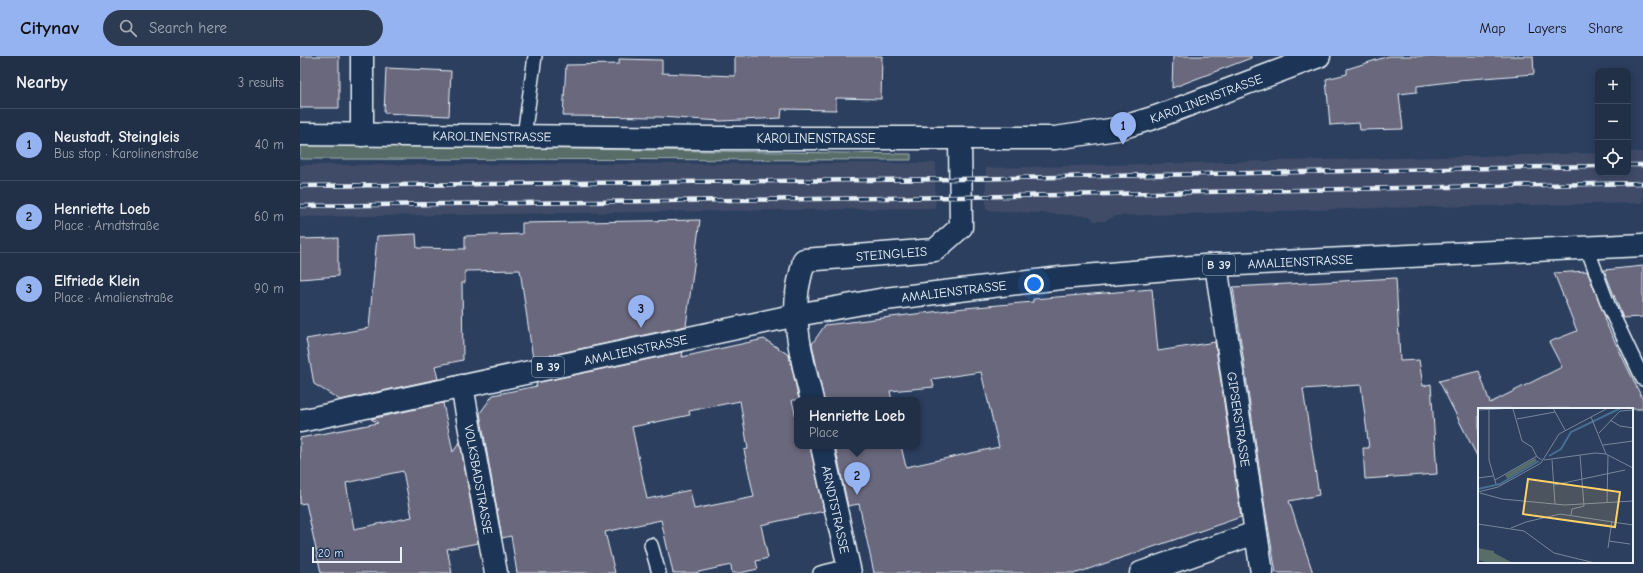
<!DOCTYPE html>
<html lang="en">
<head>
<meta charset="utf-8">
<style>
	:root { --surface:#212f47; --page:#2d3b52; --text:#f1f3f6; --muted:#a2a9b4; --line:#3e4a60; --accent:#95b2f1 }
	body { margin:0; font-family:"Comic Neue",sans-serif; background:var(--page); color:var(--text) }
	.controls { position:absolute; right:12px; top:12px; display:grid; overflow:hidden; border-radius:8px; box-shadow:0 2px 10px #0003 }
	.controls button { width:36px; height:36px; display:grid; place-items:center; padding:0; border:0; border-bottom:1px solid var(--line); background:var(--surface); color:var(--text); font:20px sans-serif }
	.scale { position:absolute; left:12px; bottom:10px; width:90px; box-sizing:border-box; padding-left:4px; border:2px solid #e8f1f8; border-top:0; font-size:11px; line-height:14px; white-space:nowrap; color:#e8f1f8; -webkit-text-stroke:3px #1d3557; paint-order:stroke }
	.you { position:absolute; left:734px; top:228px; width:14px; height:14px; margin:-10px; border:3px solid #fff; border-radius:50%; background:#1a73e8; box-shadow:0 0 0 6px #1a73e833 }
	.badge { display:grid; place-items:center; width:26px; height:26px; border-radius:50%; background:var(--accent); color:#111; font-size:13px; font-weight:700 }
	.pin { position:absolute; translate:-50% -33px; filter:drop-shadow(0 1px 2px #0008) }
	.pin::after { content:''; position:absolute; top:21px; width:14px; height:12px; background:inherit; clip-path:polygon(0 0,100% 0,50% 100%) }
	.popup { position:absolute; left:494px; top:341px; width:126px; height:52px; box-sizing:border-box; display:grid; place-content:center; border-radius:8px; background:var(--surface); filter:drop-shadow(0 1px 3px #0005); font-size:13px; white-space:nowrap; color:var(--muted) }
	.popup b { font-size:15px; color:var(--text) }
	.popup::after { content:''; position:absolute; left:50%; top:100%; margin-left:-8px; border:8px solid transparent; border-top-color:var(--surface) }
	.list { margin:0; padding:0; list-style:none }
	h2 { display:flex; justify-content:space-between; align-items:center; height:52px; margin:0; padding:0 16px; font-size:17px }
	h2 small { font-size:13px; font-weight:400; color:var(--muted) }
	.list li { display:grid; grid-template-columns:26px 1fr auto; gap:12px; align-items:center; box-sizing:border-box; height:72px; padding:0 16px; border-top:1px solid var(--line) }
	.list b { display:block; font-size:15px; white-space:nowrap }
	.list p { margin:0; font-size:13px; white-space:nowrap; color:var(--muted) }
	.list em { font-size:13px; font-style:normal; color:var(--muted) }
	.icon { flex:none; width:22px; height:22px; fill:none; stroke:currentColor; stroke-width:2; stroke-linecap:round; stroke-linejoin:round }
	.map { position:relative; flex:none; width:1343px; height:517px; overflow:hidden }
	header { display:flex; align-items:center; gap:24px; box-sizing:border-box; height:56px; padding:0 20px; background:var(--accent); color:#111 }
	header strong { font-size:19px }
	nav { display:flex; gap:22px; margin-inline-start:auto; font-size:14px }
	.search { width:280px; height:36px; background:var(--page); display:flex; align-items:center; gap:10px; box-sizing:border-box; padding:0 14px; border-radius:22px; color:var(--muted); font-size:15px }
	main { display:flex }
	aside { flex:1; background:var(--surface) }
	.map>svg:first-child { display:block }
</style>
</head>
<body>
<header>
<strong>Citynav</strong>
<div class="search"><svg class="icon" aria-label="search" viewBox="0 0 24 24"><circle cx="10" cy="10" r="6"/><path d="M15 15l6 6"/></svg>Search here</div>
<nav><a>Map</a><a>Layers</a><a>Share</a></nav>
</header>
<main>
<aside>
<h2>Nearby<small>3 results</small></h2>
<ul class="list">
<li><span class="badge">1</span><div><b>Neustadt, Steingleis</b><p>Bus stop · Karolinenstraße</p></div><em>40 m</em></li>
<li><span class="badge">2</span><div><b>Henriette Loeb</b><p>Place · Arndtstraße</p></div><em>60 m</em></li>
<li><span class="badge">3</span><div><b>Elfriede Klein</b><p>Place · Amalienstraße</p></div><em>90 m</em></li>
</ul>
</aside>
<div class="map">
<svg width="1343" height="517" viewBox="0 0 1343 517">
	<rect width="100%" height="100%" fill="#2c3f5f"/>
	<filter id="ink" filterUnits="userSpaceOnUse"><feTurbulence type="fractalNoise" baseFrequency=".025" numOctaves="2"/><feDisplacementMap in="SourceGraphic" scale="8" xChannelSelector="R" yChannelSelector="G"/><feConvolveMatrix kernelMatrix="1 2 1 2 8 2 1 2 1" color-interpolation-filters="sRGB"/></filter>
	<g filter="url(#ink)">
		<g fill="#3f4b68">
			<path d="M1328,96H1343V147L1076,152L816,160L805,165H794L790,160L686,154V112L1298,97V117H1328Z"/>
			<path d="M636,107L635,152L0,161V109Z"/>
		</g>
		<path fill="#586d68" stroke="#a0afb0" d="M0,89L611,98V104L0,103Z"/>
		<g fill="#6a687d" stroke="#e8f1f8" fill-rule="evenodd">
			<rect x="0" y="0" width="39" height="52"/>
			<path d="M435,0H582L581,43L536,42V54L482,53L481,62L421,65L360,61L263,60L266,9L319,8V3L362,4V17L435,20Z"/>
			<path d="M873,0H951V2L872,32Z"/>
			<path d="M1089,0H1233L1234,18L1158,24V25L1117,30V36L1099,38L1103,73L1060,74L1059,67L1030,69L1026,23L1047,18V13Z"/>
			<path d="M86,12L151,15L149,60L84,57Z"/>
			<path d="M400,164L386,270L233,303L220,214L165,215V227H162L163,304L135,310L138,323L40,344L14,328L6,283L69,272L77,180L116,178L117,192L165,193V180L222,178V167Z"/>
			<path d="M38,182V220L0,223V183Z"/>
			<path d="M1343,210V261L1323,262L1304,214Z"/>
			<path d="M1287,215L1306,263H1304L1343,344V353H1179V404L1139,325L1179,315L1190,347L1262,311L1249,286L1277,275L1254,217Z"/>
			<path d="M1096,222L1100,305L1119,304L1123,330L1131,328L1137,418L1065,423L1063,392H1069L1061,329L1003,333L1019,439L989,445L1013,517H976L965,452L933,231Z"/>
			<path d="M852,233L858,295L915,286L941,461L777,517H574L559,448L548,450L535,390H601L606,411L699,391L681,316L632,323L634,331L590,335L592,344H524L512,288L525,269L665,252L733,246V243Z"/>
			<path d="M464,283L489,299L499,344H492L497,366V390H510L524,455L461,469L468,502L456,505L458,513L440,517H432L431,509L394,517H373L361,464L305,476L315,517H217L211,480L202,482L180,357L193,339L237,330L236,327L383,296L382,301ZM440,345L448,393L444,394L454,441L394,453L390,434L347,443L332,371L390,359L389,355Z"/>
			<path d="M143,347L153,396L160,386L178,487L147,493L152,517H21L6,447L0,448V382L78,367L71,363ZM103,415L112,461L54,473L46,427Z"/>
		</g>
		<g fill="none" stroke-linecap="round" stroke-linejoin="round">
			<g stroke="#e8f1f8" stroke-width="16">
				<g id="service">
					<path d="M224,80L235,0"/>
					<path d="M1287,192L1309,251L1343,323"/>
					<path d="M351,489L359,517"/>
					<path d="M520,517L549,510"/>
				</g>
			</g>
			<g stroke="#e8f1f8" stroke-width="25">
				<g id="minor">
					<path d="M62,0V79"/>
					<path id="s1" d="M0,78L416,82H755L817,73L856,61L1019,0"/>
					<path id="s2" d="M916,209L962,517"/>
					<path id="s3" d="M162,330L196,517"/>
					<path id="s4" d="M512,344C504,311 493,272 497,238C498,226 502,215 504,204L635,194L661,171L660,83"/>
					<path id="s5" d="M522,390L550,517"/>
					<path d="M841,517L955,477"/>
				</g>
			</g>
			<g stroke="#e8f1f8" stroke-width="25">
				<g id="primary">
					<path id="s6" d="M0,365L497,259L585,243L761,222L916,209L1343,189"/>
				</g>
			</g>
			<use href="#service" stroke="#1d3557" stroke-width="13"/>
			<use href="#minor" stroke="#1d3557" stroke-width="22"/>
			<use href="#primary" stroke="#1d3557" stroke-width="22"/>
			<g stroke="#e8f1f8" stroke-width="4.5">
				<g id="rail">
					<path d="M1328,109H1343"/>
					<path d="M0,130L660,123L1298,110"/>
					<path d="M0,150L660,141L1343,127"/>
				</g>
			</g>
			<use href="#rail" stroke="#1d3557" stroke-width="3" stroke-dasharray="9" stroke-linecap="butt"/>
		</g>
	</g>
	<g text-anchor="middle" stroke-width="3.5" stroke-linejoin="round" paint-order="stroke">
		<g fill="#1d3557" stroke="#abb9c8" stroke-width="1">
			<rect x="903" y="199" width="32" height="20" rx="3"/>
			<rect x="232" y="301" width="32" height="20" rx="3"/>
		</g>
		<g font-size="12" font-weight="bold" fill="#e8f1f8">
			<text x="919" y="213">B 39</text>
			<text x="248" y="315">B 39</text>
		</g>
		<g font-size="13" fill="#e8f1f8" stroke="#1d3557">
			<text dy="5" stroke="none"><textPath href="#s1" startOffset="912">KAROLINENSTRASSE</textPath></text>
			<text dy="5" stroke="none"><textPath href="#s1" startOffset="192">KAROLINENSTRASSE</textPath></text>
			<text dy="5" stroke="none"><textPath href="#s1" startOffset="516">KAROLINENSTRASSE</textPath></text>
			<text dy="5" stroke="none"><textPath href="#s4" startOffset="230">STEINGLEIS</textPath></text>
			<text dy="5" stroke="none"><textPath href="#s6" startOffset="1015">AMALIENSTRASSE</textPath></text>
			<text dy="5" stroke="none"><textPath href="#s6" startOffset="667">AMALIENSTRASSE</textPath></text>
			<text dy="5" stroke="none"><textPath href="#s6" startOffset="343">AMALIENSTRASSE</textPath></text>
			<text dy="5" stroke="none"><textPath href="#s2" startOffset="156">GIPSERSTRASSE</textPath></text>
			<text dy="5" stroke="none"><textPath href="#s3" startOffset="95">VOLKSBADSTRASSE</textPath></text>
			<text dy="5" stroke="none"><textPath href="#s5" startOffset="65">ARNDTSTRASSE</textPath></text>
		</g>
	</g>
	<g transform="translate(1178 352)">
		<rect width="155" height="155" fill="#2c3f5f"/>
		<path d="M57,50L59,53L29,71L27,67ZM0,140L16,143V145L35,155H11L0,152Z" fill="#586d68"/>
		<path fill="none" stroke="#486e90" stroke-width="2" d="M71,48L83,41L93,24L143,0M0,81L22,76L61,53"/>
		<path fill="none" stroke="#77869c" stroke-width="1" d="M75,0L87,22M35,1L44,33L54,39L59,49L64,52M0,2L38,0M11,2V52L18,76M113,9L128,46M39,11L77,4M132,12L142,18L155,20M121,25L142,3L155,2M125,37L155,33M66,52L117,45L128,46L155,60M74,52L77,96M0,70L15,68M17,72L59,48M76,77L147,62M0,84L20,79L63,55L81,26L130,0M2,85L24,91L87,97L155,93M129,94L130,47M93,107L94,101L106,98L102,47M0,116L46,123L76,145L117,155M33,120L48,114L82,106L155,117M131,133L152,136M130,140L134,113"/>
		<path fill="#ffd166" fill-opacity="0.15" stroke="#ffd166" stroke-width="2" d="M50,71L142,84L137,119L45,106Z"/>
		<rect width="155" height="155" fill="none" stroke="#e8f1f8" stroke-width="2"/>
	</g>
</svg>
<div class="controls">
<button>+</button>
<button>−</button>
<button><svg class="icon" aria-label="locate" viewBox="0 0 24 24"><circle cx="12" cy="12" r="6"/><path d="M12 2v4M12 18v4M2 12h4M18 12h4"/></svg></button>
</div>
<div class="scale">20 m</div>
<div class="you"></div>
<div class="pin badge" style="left:823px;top:89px">1</div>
<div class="pin badge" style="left:557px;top:439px">2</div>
<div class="popup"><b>Henriette Loeb</b>Place</div>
<div class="pin badge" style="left:341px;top:272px">3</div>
</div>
</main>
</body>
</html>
